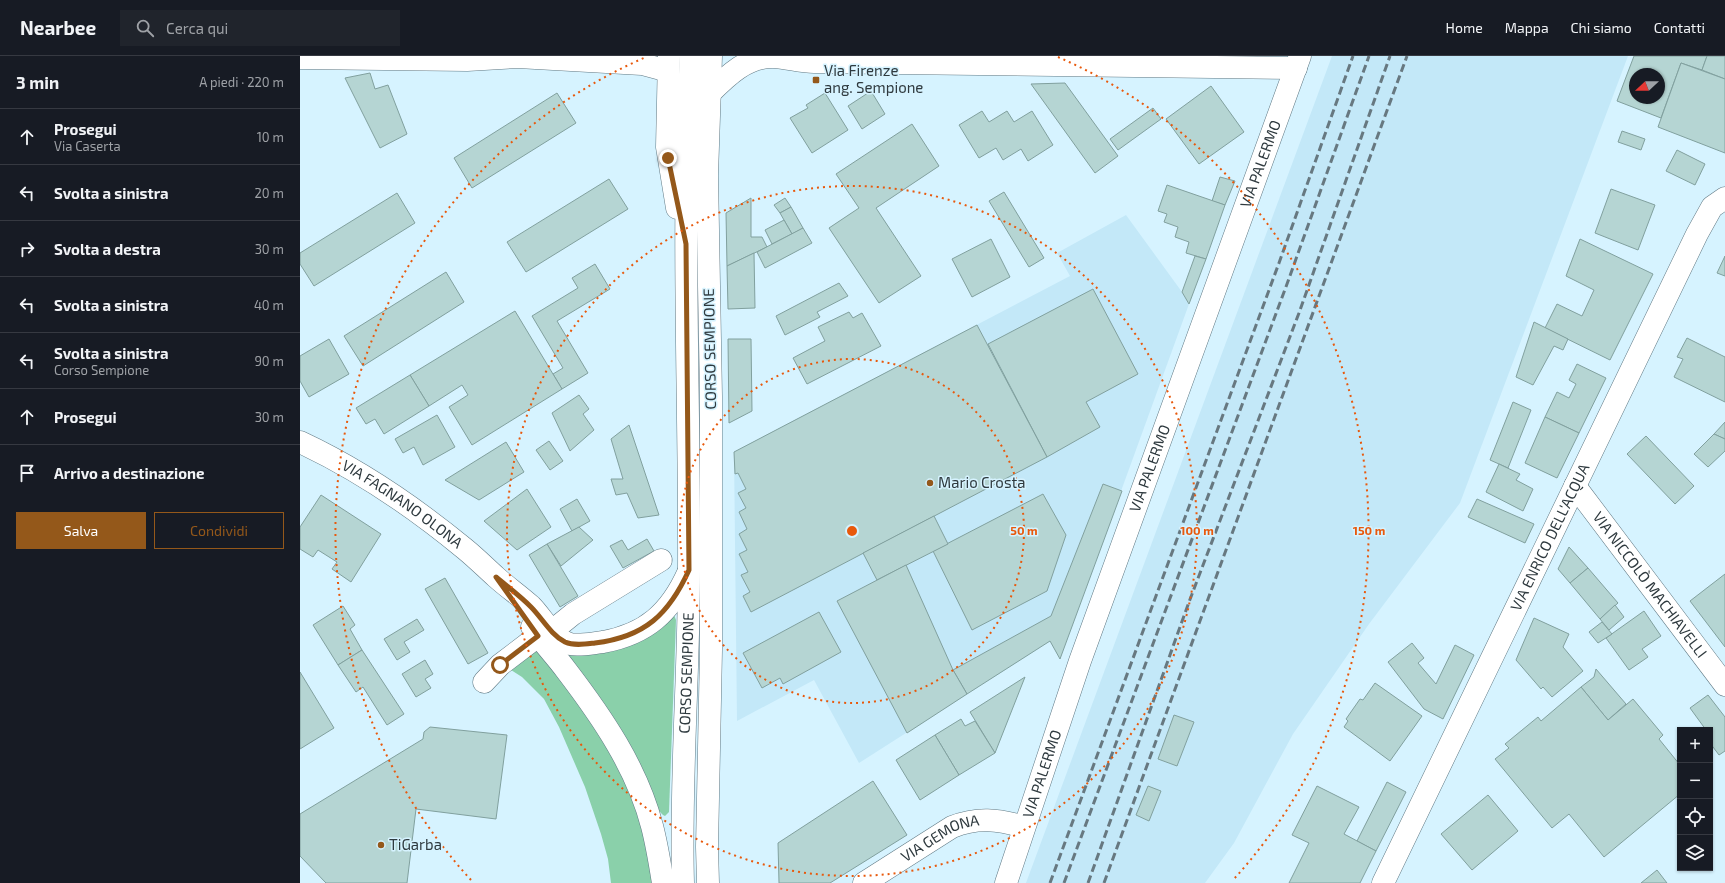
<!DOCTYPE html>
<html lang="it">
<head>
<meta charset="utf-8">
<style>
	:root { --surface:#171b24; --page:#20242c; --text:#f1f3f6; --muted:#9ea1a6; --line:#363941; --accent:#94581a }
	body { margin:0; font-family:"Exo 2",sans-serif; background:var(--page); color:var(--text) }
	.controls { position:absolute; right:12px; bottom:12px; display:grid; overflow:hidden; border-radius:0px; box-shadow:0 1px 3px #0004 }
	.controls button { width:36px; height:36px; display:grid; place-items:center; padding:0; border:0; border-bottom:1px solid var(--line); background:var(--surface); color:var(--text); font:20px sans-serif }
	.compass { position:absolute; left:1329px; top:12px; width:36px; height:36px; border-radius:50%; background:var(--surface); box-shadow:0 1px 3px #0004; rotate:248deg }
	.stop { position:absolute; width:12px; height:12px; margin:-9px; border:3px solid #94581a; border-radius:50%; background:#fff }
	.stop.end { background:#94581a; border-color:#fff; box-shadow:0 1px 4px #0008 }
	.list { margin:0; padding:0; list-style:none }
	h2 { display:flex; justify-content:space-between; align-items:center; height:52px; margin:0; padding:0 16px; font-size:17px }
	h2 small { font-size:13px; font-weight:400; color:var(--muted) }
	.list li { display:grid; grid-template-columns:26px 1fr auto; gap:12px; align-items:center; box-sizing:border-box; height:56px; padding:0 16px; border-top:1px solid var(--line) }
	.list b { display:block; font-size:15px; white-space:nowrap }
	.list p { margin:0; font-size:13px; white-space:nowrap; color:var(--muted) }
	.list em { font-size:13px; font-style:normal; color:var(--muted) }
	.actions { display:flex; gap:8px; padding:12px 16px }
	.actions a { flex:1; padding:9px 0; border:1px solid var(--accent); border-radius:0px; text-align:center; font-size:14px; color:var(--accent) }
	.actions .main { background:var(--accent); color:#fff }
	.icon { flex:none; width:22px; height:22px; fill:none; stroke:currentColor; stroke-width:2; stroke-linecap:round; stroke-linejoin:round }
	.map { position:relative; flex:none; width:1425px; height:827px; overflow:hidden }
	header { display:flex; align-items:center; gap:24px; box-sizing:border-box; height:56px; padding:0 20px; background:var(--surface); border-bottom:1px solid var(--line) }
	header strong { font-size:19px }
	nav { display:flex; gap:22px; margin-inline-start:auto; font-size:14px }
	.search { width:280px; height:36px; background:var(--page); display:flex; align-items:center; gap:10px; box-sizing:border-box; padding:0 14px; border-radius:0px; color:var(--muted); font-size:15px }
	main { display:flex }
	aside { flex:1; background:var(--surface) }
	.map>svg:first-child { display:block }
</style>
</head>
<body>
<header>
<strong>Nearbee</strong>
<div class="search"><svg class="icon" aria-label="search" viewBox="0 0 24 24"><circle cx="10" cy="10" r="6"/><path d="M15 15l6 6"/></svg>Cerca qui</div>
<nav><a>Home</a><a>Mappa</a><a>Chi siamo</a><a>Contatti</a></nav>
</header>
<main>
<aside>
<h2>3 min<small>A piedi · 220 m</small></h2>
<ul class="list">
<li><svg class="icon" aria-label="ahead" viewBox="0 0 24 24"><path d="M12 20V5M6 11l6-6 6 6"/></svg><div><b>Prosegui</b><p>Via Caserta</p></div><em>10 m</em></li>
<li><svg class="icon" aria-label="left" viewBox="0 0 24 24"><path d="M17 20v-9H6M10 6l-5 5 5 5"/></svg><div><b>Svolta a sinistra</b></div><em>20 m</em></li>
<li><svg class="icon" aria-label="right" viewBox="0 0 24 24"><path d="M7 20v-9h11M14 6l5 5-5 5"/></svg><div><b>Svolta a destra</b></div><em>30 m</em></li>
<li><svg class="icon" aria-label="left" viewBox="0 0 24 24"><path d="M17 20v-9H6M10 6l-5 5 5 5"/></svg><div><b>Svolta a sinistra</b></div><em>40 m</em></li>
<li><svg class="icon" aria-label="left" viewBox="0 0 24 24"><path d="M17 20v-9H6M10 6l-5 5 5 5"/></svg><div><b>Svolta a sinistra</b><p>Corso Sempione</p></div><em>90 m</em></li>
<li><svg class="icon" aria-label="ahead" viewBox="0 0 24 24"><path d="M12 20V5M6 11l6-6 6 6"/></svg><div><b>Prosegui</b></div><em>30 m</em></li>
<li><svg class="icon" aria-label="arrive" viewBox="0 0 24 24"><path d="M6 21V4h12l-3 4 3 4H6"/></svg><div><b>Arrivo a destinazione</b></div></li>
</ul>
<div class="actions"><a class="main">Salva</a><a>Condividi</a></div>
</aside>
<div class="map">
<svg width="1425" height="827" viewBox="0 0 1425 827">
	<rect width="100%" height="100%" fill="#d6f3ff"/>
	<g fill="#c3e8f8">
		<path d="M1032,0H1328L1160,447L1069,568L993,678L934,787L905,827H726Z"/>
		<path d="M826,159L882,236L889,248L760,603L750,585L559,707L514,624L437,665L434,396L770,220L757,197Z"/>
	</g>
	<g fill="#8ad0aa">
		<path d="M374,559L376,564L369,756L365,760L363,759L358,754L268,601L271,597Z"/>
		<path d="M239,591C276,644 315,695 337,755C346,778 348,804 354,827H311L308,803L301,778L285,731L259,671L244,643L222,621L211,614L212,610Z"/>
	</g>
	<g fill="#b5d5d3" stroke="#81a09e" fill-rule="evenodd">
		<path d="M1334,0H1407L1402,14L1381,7L1361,62L1317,45ZM1335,18H1359V42H1335Z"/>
		<path d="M1407,0H1425V23L1402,14Z"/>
		<path d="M1381,7L1425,23V97L1358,71Z"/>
		<path d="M70,17L75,33L88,29L107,78L80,92L45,22Z"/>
		<path d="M765,27L818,100L795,117L731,28Z"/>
		<path d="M911,30L944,76L899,108L866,63Z"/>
		<path d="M571,35L585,58L562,73L548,50Z"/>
		<path d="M257,37L276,67L172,132L154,102Z"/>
		<path d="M525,37L548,74L512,97L490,62L508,52L506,49Z"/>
		<path d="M853,52L861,63L818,94L810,83Z"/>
		<path d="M682,55L689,66L707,55L714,66L732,55L753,89L728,105L721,93L703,104L696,92L679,102L659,69Z"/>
		<path d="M612,68L639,110L576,152L621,220L579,247L529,172L559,152L536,118Z"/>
		<path d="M1322,75L1345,83L1341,94L1318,86Z"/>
		<path d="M1377,94L1405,108L1395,129L1366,115Z"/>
		<path d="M920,121L935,125L925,149L912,145Z"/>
		<path d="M309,123L328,153L226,216L207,186Z"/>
		<path d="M867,129L925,149L906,203L886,197L889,186L875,181L878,171L864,166L867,158L858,155Z"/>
		<path d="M1311,133L1355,149L1338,194L1295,177Z"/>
		<path d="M704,136L744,202L729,211L689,145Z"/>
		<path d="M97,137L115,167L14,230L0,208V197Z"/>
		<path d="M451,142V181H462L467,191L427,210L426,157Z"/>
		<path d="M485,142L491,151L480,157L474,149Z"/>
		<path d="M491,151L503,172L492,178L480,157Z"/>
		<path d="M484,164L492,178L472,188L465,174Z"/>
		<path d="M503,172L512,187L465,212L457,196Z"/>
		<path d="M691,183L710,221L672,241L652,203Z"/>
		<path d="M1280,183L1353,218L1310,304L1245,272L1257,248L1282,260L1294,234L1266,220Z"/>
		<path d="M454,197L455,252L428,253L427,210Z"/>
		<path d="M895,200L906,203L889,248L882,236Z"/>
		<path d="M1425,200V220L1417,217Z"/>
		<path d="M295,208L310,233L257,265L288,317L262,333L253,318L263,312L232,260L278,232L272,222Z"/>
		<path d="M146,216L164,246L63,310L44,280Z"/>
		<path d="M539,227L548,240L517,256L520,261L485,279L476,260Z"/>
		<path d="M793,233L838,318L786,346L800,371L747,401L688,288Z"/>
		<path d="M215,255L262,333L172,389L149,351L168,339L162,329L129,350L110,319Z"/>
		<path d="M549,256L553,262L562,257L581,290L507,328L493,302L525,285L518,271Z"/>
		<path d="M1234,266L1268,283L1263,294L1254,290L1233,329L1216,321Z"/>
		<path d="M677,269L747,401L451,556L443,540L450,536L441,519L448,516L439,498L447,494L439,478L447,473L439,456L446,452L438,437L446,433L438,417L435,418L434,396Z"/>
		<path d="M1387,282L1425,301V346L1374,321L1383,303L1377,301Z"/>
		<path d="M29,283L49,318L9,341L0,325V300Z"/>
		<path d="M428,283H451L452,355L429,367Z"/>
		<path d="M1277,308L1306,322L1279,377L1245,361L1257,336L1269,342L1276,328L1269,324Z"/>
		<path d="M110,319L129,350L84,378L75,363L66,368L56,352Z"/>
		<path d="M279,339L289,353L283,358L294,374L270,395L252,357Z"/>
		<path d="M1213,346L1231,354L1208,412L1190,404Z"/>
		<path d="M137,359L155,391L123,409L114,391L103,397L95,383Z"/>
		<path d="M1245,361L1279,377L1257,422L1225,407Z"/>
		<path d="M1425,366V383L1414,378Z"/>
		<path d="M329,369L359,459L338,462L327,437L316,439L311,423H323L311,383Z"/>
		<path d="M1414,378L1425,383V395L1408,411L1394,398Z"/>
		<path d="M1346,380L1394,430L1375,448L1327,398Z"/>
		<path d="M249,385L263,405L250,414L236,394Z"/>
		<path d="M206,386L224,416L179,444L145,424Z"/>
		<path d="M1199,408L1220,418L1216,424L1233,433L1223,455L1186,436Z"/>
		<path d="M803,428L822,435L760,603L750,585L667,638L653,614L751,560Z"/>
		<path d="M227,433L251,471L217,494L184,465Z"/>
		<path d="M743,438L766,479L747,535L672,574L633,495Z"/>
		<path d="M21,439L81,478L51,526L32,513L37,506L18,494L13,501L0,493V471Z"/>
		<path d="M277,443L290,465L272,475L260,453Z"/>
		<path d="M1177,443L1234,468L1225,487L1168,461Z"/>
		<path d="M634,460L648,488L577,524L563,497Z"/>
		<path d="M279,471L293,484L261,510L247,488Z"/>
		<path d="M347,483L354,495L323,512L310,490L322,484L328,494Z"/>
		<path d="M247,488L278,540L260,551L229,499Z"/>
		<path d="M1269,491L1288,512L1270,527L1258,513Z"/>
		<path d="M606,509L653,614L667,638L607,677L537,545Z"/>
		<path d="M1288,512L1318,547L1300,563L1270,527Z"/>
		<path d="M1425,518V591L1390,545Z"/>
		<path d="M145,522L188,597L168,608L125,533Z"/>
		<path d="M1315,549L1324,561L1309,574L1300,563Z"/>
		<path d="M43,550L55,569L50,573L62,594L38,609L13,569Z"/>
		<path d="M1344,555L1361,580L1342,593L1348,601L1329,614L1306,582Z"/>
		<path d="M519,556L541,596L483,628L480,622L462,632L443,597Z"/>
		<path d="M1234,562L1269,578L1263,591L1283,615L1252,641L1243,631L1241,633L1216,604Z"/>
		<path d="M117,563L124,574L104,586L110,596L97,604L84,583Z"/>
		<path d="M1302,566L1312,578L1298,587L1289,576Z"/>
		<path d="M1112,587L1124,602L1118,607L1136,628L1155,589L1174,599L1143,663L1124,653L1088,606Z"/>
		<path d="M62,594L104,658L87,669L63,631L56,636L38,609Z"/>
		<path d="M125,604L133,618L125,623L131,632L116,641L102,618Z"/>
		<path d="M1296,613L1326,648L1308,664L1281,631L1294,621Z"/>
		<path d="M0,616L34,672L0,693Z"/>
		<path d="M725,621L695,697L670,656Z"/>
		<path d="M1075,627L1122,660L1090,705L1044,671L1048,665L1046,663L1060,643L1063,644Z"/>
		<path d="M1281,631L1308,664L1333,643L1363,679L1359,683L1380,709V738L1304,801L1269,758L1252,772L1195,703L1209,692L1205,688L1238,661L1241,665Z"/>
		<path d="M1408,639L1425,661V695L1419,699L1410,687V674H1406L1390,652Z"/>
		<path d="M874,659L894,666L877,710L858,703Z"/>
		<path d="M661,663L665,670L675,665L695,697L659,719L635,679Z"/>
		<path d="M130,671L207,679L196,763L116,753L107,827H26L0,800V758L123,683L124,676Z"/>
		<path d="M635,679L659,719L620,744L596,704Z"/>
		<path d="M573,725L607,779L530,827H479L478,787Z"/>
		<path d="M1087,726L1106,736L1076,795L1057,785Z"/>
		<path d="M848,730L861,735L849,765L836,759Z"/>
		<path d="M1017,730L1059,751L1044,778L1076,795L1060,827H989L1009,787L992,779Z"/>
		<path d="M1188,739L1218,775L1172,814L1141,778Z"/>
		<path d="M1357,814L1367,827H1341Z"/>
	</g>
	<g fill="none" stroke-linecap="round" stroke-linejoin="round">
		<g stroke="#607984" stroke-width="23">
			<g id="minor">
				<path d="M0,2L167,4L218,1L342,8L368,15"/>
				<path d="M409,38C427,20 447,0 474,1C488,2 501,6 514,6L996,12"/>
				<path id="s1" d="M1275,430L1425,629"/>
				<path d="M252,575L273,558L361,504"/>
				<path d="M184,626L200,609L238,580"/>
				<path id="s2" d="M564,827L652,771C677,761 698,763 724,771"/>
				<path id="s3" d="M706,827L780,605L1000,0"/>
				<path id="s4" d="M1083,827L1397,178L1412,151L1425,142"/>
			</g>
		</g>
		<g stroke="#607984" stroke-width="23">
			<g id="major">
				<path d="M369,0L367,91L377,152"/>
				<path id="s5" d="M0,386C60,414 114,451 165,493C176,502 186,512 196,521C207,531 220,540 231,550C243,562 253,583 270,588C280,590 293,587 303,586C346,578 370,557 388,517"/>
				<path d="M232,571C242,586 255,599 266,614C302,661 337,712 352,770C357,789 360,808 363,827"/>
				<path id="s6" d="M383,827C380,723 389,619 389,515C390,343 381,172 391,0"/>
				<path d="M408,827L407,791L411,594V340L407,119L411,0"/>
			</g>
		</g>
		<use href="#minor" stroke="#fff" stroke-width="22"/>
		<use href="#major" stroke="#fff" stroke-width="22"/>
		<g stroke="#677880" stroke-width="3" stroke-dasharray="8 4" stroke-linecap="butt">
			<path d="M750,827L979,207L1053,0"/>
			<path d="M764,827L987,228L1069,0"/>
			<path d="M788,827L889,546L999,257L1090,0"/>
			<path d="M804,827L1107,0"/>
		</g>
	</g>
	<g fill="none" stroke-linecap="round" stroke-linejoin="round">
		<path stroke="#94581a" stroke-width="5" d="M200,609L238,580L196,521C208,531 220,540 231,551C242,562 251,579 265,586C274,590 286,588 295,587C345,581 369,558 389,514L386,188L368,102"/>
	</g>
	<g fill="none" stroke="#e8590c" stroke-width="2" stroke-dasharray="2 4">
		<circle cx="552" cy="475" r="172"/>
		<circle cx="552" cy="475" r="345"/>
		<path d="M171 824A517 517 0 0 1 346 1M758 1A517 517 0 0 1 933 824"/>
	</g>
	<g fill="#94581a" stroke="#d6f3ff" stroke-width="1.5">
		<rect x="512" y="20" width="8" height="8" rx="2"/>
		<circle cx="630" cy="427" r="4"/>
		<circle cx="81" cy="789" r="4"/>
	</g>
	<g text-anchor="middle" stroke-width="3" stroke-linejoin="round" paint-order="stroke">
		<g font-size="15" fill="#2f3a3f" stroke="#d6f3ff" text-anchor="start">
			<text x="524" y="20">Via Firenze<tspan x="524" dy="17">ang. Sempione</tspan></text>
			<text x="638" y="432">Mario Crosta</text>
			<text x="89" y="794">TiGarba</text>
		</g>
		<g font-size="15" fill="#2f3a3f" stroke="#d6f3ff">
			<text dy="5" stroke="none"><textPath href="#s3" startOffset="763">VIA PALERMO</textPath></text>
			<text transform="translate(410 293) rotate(-91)" y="5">CORSO SEMPIONE</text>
			<text dy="5" stroke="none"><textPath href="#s3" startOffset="439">VIA PALERMO</textPath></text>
			<text dy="5" stroke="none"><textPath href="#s5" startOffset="120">VIA FAGNANO OLONA</textPath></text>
			<text dy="5" stroke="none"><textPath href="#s4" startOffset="384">VIA ENRICO DELL'ACQUA</textPath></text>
			<text dy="5" stroke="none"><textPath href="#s1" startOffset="124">VIA NICCOLÒ MACHIAVELLI</textPath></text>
			<text dy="5" stroke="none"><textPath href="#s6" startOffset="210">CORSO SEMPIONE</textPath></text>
			<text dy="5" stroke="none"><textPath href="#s3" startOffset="115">VIA PALERMO</textPath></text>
			<text dy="5" stroke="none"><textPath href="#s2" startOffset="89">VIA GEMONA</textPath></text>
		</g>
	</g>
	<circle cx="552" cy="475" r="6" fill="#e8590c" stroke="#d6f3ff" stroke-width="2"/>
	<g font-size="12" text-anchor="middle" font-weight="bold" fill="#e8590c" stroke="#d6f3ff" stroke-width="3" stroke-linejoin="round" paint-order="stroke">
		<text x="724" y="479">50 m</text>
		<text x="897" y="479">100 m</text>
		<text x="1069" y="479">150 m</text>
	</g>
</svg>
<div class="controls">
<button>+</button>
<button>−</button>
<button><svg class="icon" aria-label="locate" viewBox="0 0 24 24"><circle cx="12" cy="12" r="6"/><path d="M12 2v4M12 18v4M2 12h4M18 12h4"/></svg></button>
<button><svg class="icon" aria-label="layers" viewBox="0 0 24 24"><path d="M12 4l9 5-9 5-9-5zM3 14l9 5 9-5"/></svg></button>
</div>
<svg class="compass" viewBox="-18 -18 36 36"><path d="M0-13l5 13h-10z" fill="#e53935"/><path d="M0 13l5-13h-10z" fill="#9ea1a6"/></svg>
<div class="stop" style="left:200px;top:609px"></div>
<div class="stop end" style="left:368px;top:102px"></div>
</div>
</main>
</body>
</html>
